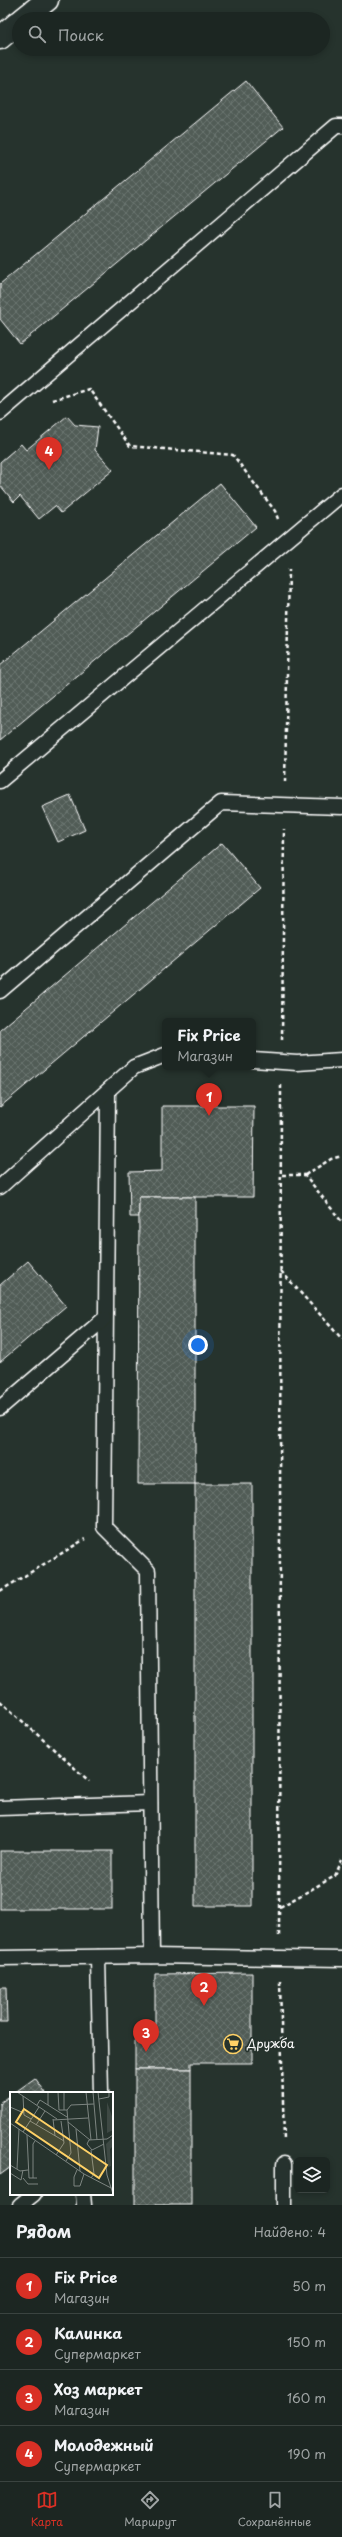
<!DOCTYPE html>
<html lang="ru">
<head>
<meta charset="utf-8">
<style>
	:root { --surface:#1c2622; --page:#29322f; --text:#f1f3f6; --muted:#a0a5a5; --line:#3a4340; --accent:#d93025 }
	body { margin:0; font-family:"Playpen Sans",sans-serif; background:var(--page); color:var(--text) }
	.controls { position:absolute; right:12px; bottom:12px; display:grid; overflow:hidden; border-radius:6px; box-shadow:0 2px 6px #0003 }
	.controls button { width:36px; height:36px; display:grid; place-items:center; padding:0; border:0; border-bottom:1px solid var(--line); background:var(--surface); color:var(--text); font:20px sans-serif }
	.you { position:absolute; left:198px; top:1345px; width:14px; height:14px; margin:-10px; border:3px solid #fff; border-radius:50%; background:#1a73e8; box-shadow:0 0 0 6px #1a73e833 }
	.badge { display:grid; place-items:center; width:26px; height:26px; border-radius:50%; background:var(--accent); color:#fff; font-size:13px; font-weight:700 }
	.pin { position:absolute; translate:-50% -33px; filter:drop-shadow(0 1px 2px #0008) }
	.pin::after { content:''; position:absolute; top:21px; width:14px; height:12px; background:inherit; clip-path:polygon(0 0,100% 0,50% 100%) }
	.popup { position:absolute; left:162px; top:1018px; width:94px; height:52px; box-sizing:border-box; display:grid; place-content:center; border-radius:6px; background:var(--surface); filter:drop-shadow(0 1px 3px #0005); font-size:13px; white-space:nowrap; color:var(--muted) }
	.popup b { font-size:15px; color:var(--text) }
	.popup::after { content:''; position:absolute; left:50%; top:100%; margin-left:-8px; border:8px solid transparent; border-top-color:var(--surface) }
	.list { margin:0; padding:0; list-style:none }
	h2 { display:flex; justify-content:space-between; align-items:center; height:52px; margin:0; padding:0 16px; font-size:17px }
	h2 small { font-size:13px; font-weight:400; color:var(--muted) }
	.list li { display:grid; grid-template-columns:26px 1fr auto; gap:12px; align-items:center; box-sizing:border-box; height:56px; padding:0 16px; border-top:1px solid var(--line) }
	.list b { display:block; font-size:15px; white-space:nowrap }
	.list p { margin:0; font-size:13px; white-space:nowrap; color:var(--muted) }
	.list em { font-size:13px; font-style:normal; color:var(--muted) }
	.icon { flex:none; width:22px; height:22px; fill:none; stroke:currentColor; stroke-width:2; stroke-linecap:round; stroke-linejoin:round }
	.map { position:relative; flex:none; width:342px; height:2205px; overflow:hidden }
	.search { position:absolute; background:var(--surface); box-shadow:0 2px 6px #0003; left:12px; right:12px; top:12px; height:44px; display:flex; align-items:center; gap:10px; box-sizing:border-box; padding:0 14px; border-radius:22px; color:var(--muted); font-size:15px }
	.sheet { height:276px; background:var(--surface) }
	nav { display:flex; justify-content:space-around; align-items:center; box-sizing:border-box; height:56px; border-top:1px solid var(--line); background:var(--surface); font-size:11px; color:var(--muted) }
	nav a { display:grid; justify-items:center; gap:2px }
	nav .on { color:var(--accent) }
	.map>svg:first-child { display:block }
</style>
</head>
<body>
<div class="map">
<svg width="342" height="2205" viewBox="0 0 342 2205">
	<defs>
		<pattern id="building-cross-hatch" width="8" height="8" patternUnits="userSpaceOnUse"><rect width="8" height="8" fill="#515c57"/><path d="M0 0l8 8M0 8l8-8" fill="none" stroke="#6b7470"/></pattern>
	</defs>
	<rect width="100%" height="100%" fill="#26332d"/>
	<filter id="ink" filterUnits="userSpaceOnUse"><feTurbulence type="fractalNoise" baseFrequency=".025" numOctaves="2"/><feDisplacementMap in="SourceGraphic" scale="8" xChannelSelector="R" yChannelSelector="G"/><feConvolveMatrix kernelMatrix="1 2 1 2 8 2 1 2 1" color-interpolation-filters="sRGB"/></filter>
	<g filter="url(#ink)">
		<g fill="url(#building-cross-hatch)" stroke="#fff">
			<path d="M246,81L283,127L20,344L0,319V284Z"/>
			<path d="M67,416L75,425L98,427L95,450L113,470L61,513L55,506L39,519L20,496L14,502L0,485V462L21,444L26,450Z"/>
			<path d="M220,483L256,527L0,740V665Z"/>
			<path d="M70,795L85,830L58,842L42,807Z"/>
			<path d="M222,843L260,888L0,1107V1030Z"/>
			<path d="M162,1106H254L253,1197H139V1217H130L129,1172L162,1171Z"/>
			<path d="M139,1197H195V1484H138Z"/>
			<path d="M28,1261L66,1306L0,1362V1285Z"/>
			<rect x="195" y="1484" width="57" height="422"/>
			<rect x="0" y="1851" width="112" height="58"/>
			<path d="M252,1973V2063H191V2069H135V2038L155,2039V1974Z"/>
			<path d="M0,1987H6L7,2022H0Z"/>
			<rect x="135" y="2069" width="56" height="136"/>
			<path d="M35,2078L46,2093H14Z"/>
			<path d="M11,2095V2167L0,2175V2103Z"/>
		</g>
		<g fill="none" stroke-linecap="round" stroke-linejoin="round">
			<g stroke="#fff" stroke-width="17">
				<g id="lane">
					<path d="M0,413L336,126H342"/>
					<path d="M0,781L342,494"/>
					<path d="M0,991L221,803L342,807"/>
					<path d="M253,1060L297,1063L342,1060"/>
					<path d="M108,1091L104,1527L148,1571L152,1956"/>
					<path d="M0,1187L134,1067L165,1055"/>
					<path d="M0,1408L104,1319"/>
					<path d="M0,1808L150,1803"/>
					<path d="M98,1957L101,2093"/>
					<path d="M0,1958L152,1956L342,1959"/>
					<path d="M83,2194L84,2205"/>
					<path d="M20,2205L34,2194"/>
					<path d="M284,2205V2164"/>
				</g>
			</g>
			<g stroke="#fff" stroke-width="25">
				<g id="secondary">
					<path d="M23,19L47,0"/>
					<path d="M0,38L19,22"/>
				</g>
			</g>
			<g stroke="#fff" stroke-width="2.5" stroke-dasharray="4 3" stroke-linecap="butt">
				<path d="M52,400L89,389L130,446L233,455L275,511L278,519"/>
				<path d="M285,782L289,569"/>
				<path d="M282,1040L284,829"/>
				<path d="M282,1175H305L342,1222"/>
				<path d="M305,1175L331,1159L342,1156"/>
				<path d="M281,1271L342,1339"/>
				<path d="M0,1591L85,1539"/>
				<path d="M0,1701L89,1781"/>
				<path d="M280,1907L335,1876L342,1860"/>
				<path d="M279,1936L281,1085"/>
				<path d="M280,1981L284,2142"/>
			</g>
			<use href="#lane" stroke="#26332d" stroke-width="14"/>
			<use href="#secondary" stroke="#26332d" stroke-width="22"/>
		</g>
	</g>
	<defs>
		<g id="supermarket-ring" transform="scale(1)"><circle r="9.5" fill="#26332d" stroke="#ffd166" stroke-width="1.5"/><path d="M-6-5.5h2.5l.6 2H6L4.5 2H-2.5L-4.4-4H-6ZM-1.5 3.2a1.3 1.3 0 1 0 .1 0ZM3 3.2a1.3 1.3 0 1 0 .1 0Z" fill="#ffd166"/></g>
	</defs>
	<g fill-rule="evenodd">
		<use href="#supermarket-ring" x="233" y="2044"/>
	</g>
	<g text-anchor="middle" stroke-width="3.5" stroke-linejoin="round" paint-order="stroke">
		<g font-size="12" fill="#fff" stroke="#26332d" text-anchor="start">
			<text x="247" y="2048">Дружба</text>
		</g>
	</g>
	<g transform="translate(10 2092)">
		<rect width="103" height="103" fill="#26332d"/>
		<path d="M103,45V54L100,57L101,74L98,75L96,52Z" fill="#3e4944"/>
		<path d="M97,10L103,27V38L97,41Z" fill="#3e4944"/>
		<path fill="none" stroke="#7d8581" stroke-width="1" d="M7,0L47,27M48,0L49,18H54M54,0V18H57L58,30L80,48M76,0L81,48M83,0L87,48M88,0L97,83L103,102M13,4L14,23L21,27M89,7L99,5V0M27,13L30,8L57,25M38,13V0M0,15L14,21M57,18L61,13L84,12M43,27L45,44M43,28L78,26M20,29L54,49M0,31L74,82L103,97M26,33L35,19M66,37L70,79M13,40L29,15M17,43L19,86H27M94,52L82,58L77,52L79,48L97,47L103,43M46,63L54,51L51,29M56,69L61,61L58,30M0,73L10,79L18,78M7,77L9,37M67,78L64,85V94H70L74,82M0,81L11,88L13,78M13,86L18,92H28M23,86V52L25,49M81,86L84,82L81,58"/>
		<path fill="#ffd166" fill-opacity="0.15" stroke="#ffd166" stroke-width="2" d="M14,17L97,73L89,86L6,30Z"/>
		<rect width="103" height="103" fill="none" stroke="#fff" stroke-width="2"/>
	</g>
</svg>
<div class="controls">
<button><svg class="icon" aria-label="layers" viewBox="0 0 24 24"><path d="M12 4l9 5-9 5-9-5zM3 14l9 5 9-5"/></svg></button>
</div>
<div class="you"></div>
<div class="pin badge" style="left:209px;top:1116px">1</div>
<div class="popup"><b>Fix Price</b>Магазин</div>
<div class="pin badge" style="left:204px;top:2006px">2</div>
<div class="pin badge" style="left:146px;top:2052px">3</div>
<div class="pin badge" style="left:49px;top:470px">4</div>
<div class="search"><svg class="icon" aria-label="search" viewBox="0 0 24 24"><circle cx="10" cy="10" r="6"/><path d="M15 15l6 6"/></svg>Поиск</div>
</div>
<section class="sheet">
<h2>Рядом<small>Найдено: 4</small></h2>
<ul class="list">
<li><span class="badge">1</span><div><b>Fix Price</b><p>Магазин</p></div><em>50 m</em></li>
<li><span class="badge">2</span><div><b>Калинка</b><p>Супермаркет</p></div><em>150 m</em></li>
<li><span class="badge">3</span><div><b>Хоз маркет</b><p>Магазин</p></div><em>160 m</em></li>
<li><span class="badge">4</span><div><b>Молодежный</b><p>Супермаркет</p></div><em>190 m</em></li>
</ul>
</section>
<nav>
<a class="on"><svg class="icon" aria-label="map" viewBox="0 0 24 24"><path d="M3 6l6-2 6 2 6-2v14l-6 2-6-2-6 2zM9 4v14M15 6v14"/></svg>Карта</a>
<a><svg class="icon" aria-label="directions" viewBox="0 0 24 24"><path d="M12 3l9 9-9 9-9-9zM9 14v-3h6M13 9l2 2-2 2"/></svg>Маршрут</a>
<a><svg class="icon" aria-label="saved" viewBox="0 0 24 24"><path d="M7 4h10v16l-5-4-5 4z"/></svg>Сохранённые</a>
</nav>
</body>
</html>
